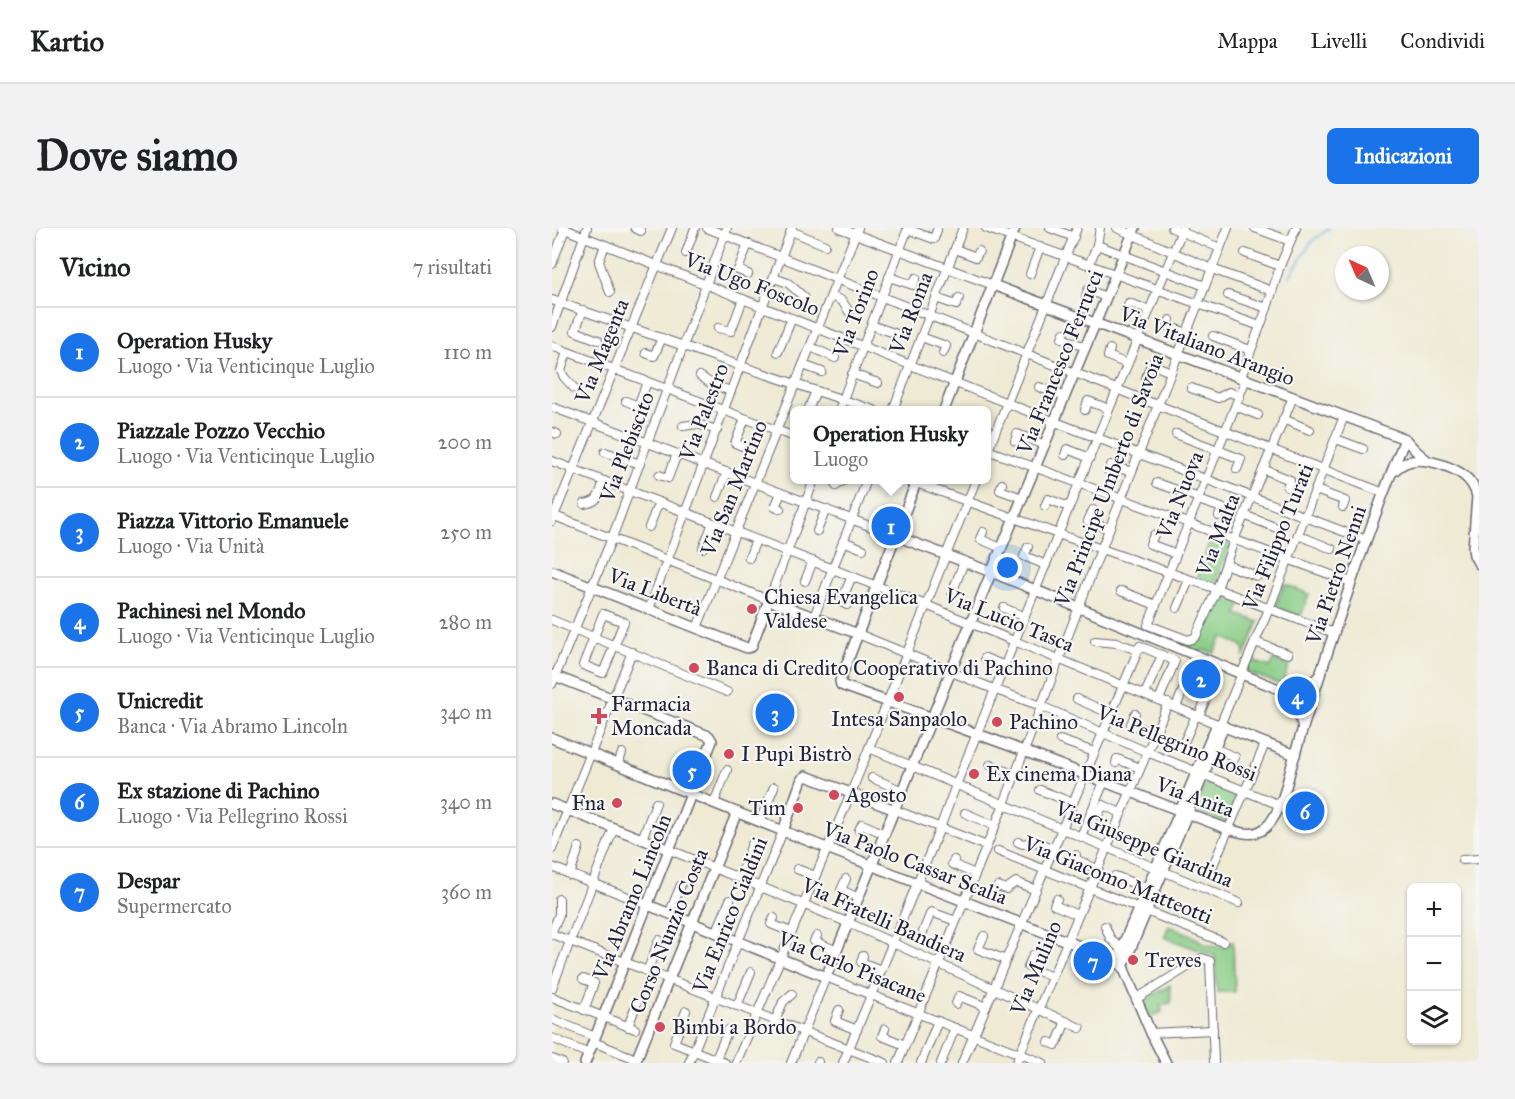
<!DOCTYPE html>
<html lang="it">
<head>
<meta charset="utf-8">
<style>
	:root { --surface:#fff; --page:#f2f2f2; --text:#202124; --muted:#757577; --line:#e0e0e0; --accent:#1a73e8 }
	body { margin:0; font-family:"IM FELL Great Primer",serif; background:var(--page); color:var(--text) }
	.controls { position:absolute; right:18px; bottom:18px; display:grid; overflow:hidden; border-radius:9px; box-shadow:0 2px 4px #0004 }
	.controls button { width:54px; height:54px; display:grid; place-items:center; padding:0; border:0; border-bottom:2px solid var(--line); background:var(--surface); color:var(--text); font:30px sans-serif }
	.compass { position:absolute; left:783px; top:18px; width:54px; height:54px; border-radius:50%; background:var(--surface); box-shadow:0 2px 4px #0004; rotate:316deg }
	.you { position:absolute; left:456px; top:340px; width:21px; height:21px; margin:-15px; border:4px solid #fff; border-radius:50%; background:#1a73e8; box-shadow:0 0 0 9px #1a73e833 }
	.badge { display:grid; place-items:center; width:39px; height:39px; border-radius:50%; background:var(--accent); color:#fff; font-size:20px; font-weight:700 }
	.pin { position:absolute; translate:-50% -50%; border:3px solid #fff; box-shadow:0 2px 6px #0006 }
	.popup { position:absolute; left:238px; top:178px; width:201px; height:78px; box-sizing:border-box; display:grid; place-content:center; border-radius:9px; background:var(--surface); filter:drop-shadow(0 2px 4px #0005); font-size:20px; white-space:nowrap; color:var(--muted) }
	.popup b { font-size:22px; color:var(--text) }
	.popup::after { content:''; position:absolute; left:50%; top:100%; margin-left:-12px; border:12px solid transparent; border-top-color:var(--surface) }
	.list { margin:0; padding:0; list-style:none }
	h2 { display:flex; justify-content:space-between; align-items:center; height:78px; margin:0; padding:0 24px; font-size:26px }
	h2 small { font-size:20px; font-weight:400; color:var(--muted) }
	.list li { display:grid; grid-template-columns:39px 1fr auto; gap:18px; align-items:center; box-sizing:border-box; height:90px; padding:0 24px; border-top:2px solid var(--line) }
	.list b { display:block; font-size:22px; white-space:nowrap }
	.list p { margin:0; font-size:20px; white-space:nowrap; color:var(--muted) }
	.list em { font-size:20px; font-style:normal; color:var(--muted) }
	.icon { flex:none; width:33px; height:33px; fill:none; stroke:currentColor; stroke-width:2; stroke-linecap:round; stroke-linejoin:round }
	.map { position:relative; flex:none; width:927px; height:835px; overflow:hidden; border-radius:9px }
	header { display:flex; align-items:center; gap:36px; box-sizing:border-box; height:84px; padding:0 30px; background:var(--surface); border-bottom:2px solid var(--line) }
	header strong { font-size:28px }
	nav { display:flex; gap:33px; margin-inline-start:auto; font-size:21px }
	.intro { display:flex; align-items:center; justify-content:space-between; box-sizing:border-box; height:144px; padding:0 36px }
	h1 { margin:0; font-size:42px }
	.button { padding:15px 27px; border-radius:9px; background:var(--accent); color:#fff; font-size:21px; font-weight:700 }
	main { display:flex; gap:36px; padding:0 36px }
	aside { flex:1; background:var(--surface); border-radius:9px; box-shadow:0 2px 4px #0004 }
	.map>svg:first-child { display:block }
</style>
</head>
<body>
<header>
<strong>Kartio</strong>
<nav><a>Mappa</a><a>Livelli</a><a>Condividi</a></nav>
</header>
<div class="intro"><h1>Dove siamo</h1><a class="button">Indicazioni</a></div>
<main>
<aside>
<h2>Vicino<small>7 risultati</small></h2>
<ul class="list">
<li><span class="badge">1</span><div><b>Operation Husky</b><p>Luogo · Via Venticinque Luglio</p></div><em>110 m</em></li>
<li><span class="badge">2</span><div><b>Piazzale Pozzo Vecchio</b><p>Luogo · Via Venticinque Luglio</p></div><em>200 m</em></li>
<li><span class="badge">3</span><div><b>Piazza Vittorio Emanuele</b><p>Luogo · Via Unità</p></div><em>250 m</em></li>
<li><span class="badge">4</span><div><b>Pachinesi nel Mondo</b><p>Luogo · Via Venticinque Luglio</p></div><em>280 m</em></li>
<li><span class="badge">5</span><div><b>Unicredit</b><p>Banca · Via Abramo Lincoln</p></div><em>340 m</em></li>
<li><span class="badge">6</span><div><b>Ex stazione di Pachino</b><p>Luogo · Via Pellegrino Rossi</p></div><em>340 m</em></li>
<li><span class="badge">7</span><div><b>Despar</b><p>Supermercato</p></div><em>360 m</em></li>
</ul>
</aside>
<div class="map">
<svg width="927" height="835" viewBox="0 0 927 835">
	<rect width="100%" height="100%" fill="#f6f6f2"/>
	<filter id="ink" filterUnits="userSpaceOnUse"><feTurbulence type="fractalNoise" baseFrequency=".0167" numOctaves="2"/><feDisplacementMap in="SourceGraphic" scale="12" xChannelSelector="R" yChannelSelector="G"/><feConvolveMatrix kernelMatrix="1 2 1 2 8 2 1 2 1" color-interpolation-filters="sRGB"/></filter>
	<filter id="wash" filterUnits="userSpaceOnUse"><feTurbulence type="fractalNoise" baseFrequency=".008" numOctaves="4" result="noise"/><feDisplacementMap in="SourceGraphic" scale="24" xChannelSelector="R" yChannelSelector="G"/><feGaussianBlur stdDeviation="1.35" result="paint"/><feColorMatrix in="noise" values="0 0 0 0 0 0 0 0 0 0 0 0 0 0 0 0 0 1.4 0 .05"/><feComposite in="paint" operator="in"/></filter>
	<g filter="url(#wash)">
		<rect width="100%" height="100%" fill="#eeead4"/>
		<g fill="#8ace87" stroke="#567861" stroke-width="1.5">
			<path d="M660,307L679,314L663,357L644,350Z"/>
			<path d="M732,356L757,366L749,388L723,379Z"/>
			<path d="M666,366L690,374L685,386L707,394L692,428L691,418L670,409L662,425L650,422L648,425L629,417L639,416L648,407Z"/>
			<path d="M698,432L718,439L722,432L737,437L730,457L692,443Z"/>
			<path d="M656,550L687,564L673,595L649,586L651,581L645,578Z"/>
			<path d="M617,698L637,706L655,717L672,719L681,713L683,764H665L663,728L612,709Z"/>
			<path d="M618,757L619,775L609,777L610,784L596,789L590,774Z"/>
		</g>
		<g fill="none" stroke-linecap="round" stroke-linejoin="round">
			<path stroke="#62b0dc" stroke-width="2" d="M737,49L760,13L778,0"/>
		</g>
	</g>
	<g filter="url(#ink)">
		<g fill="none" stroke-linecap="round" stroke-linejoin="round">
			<g stroke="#696871" stroke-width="10">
				<g id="minor">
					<path d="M10,0L498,192L814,312"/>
					<path d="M83,0L89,3"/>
					<path d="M155,0L523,145L832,265"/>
					<path d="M287,0L441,57"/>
					<path d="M434,0L708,98"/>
					<path d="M498,0L522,9"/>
					<path d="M565,0L660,41L720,63"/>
					<path d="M620,0L668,20"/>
					<path d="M703,0L738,13"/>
					<path d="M355,1L382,11L385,2"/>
					<path d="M239,3L273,17"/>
					<path d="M53,17L47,34L58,64"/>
					<path d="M545,17L653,58"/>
					<path d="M403,21L424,29L427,23"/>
					<path d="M134,25L143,0"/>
					<path d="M693,25L728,38"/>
					<path d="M0,36L13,1"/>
					<path d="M537,37L545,17L548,0"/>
					<path d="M196,46L186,42L196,16"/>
					<path d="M478,46L488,19"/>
					<path d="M337,49L361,57L364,50"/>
					<path d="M222,50L236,55L252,69"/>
					<path d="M676,67L715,80"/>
					<path d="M279,68L290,73L298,85"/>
					<path d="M534,68L536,62L554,69"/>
					<path d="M384,70L404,77L407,70"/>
					<path d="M0,72L189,138L322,182"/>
					<path d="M31,82L23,103L46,112"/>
					<path d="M574,82L577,75L597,82"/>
					<path d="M618,92L616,98L635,105"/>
					<path d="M319,97L348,107"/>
					<path d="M0,99L35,0"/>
					<path d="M166,100L179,103L191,71"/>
					<path d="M512,105L510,110L533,119"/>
					<path d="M661,108L698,122"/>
					<path d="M369,109L394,118L391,125"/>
					<path d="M0,118L243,209"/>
					<path d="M259,119L283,130"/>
					<path d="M558,121L556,128L575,136"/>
					<path d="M15,124L9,143L12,149L22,160"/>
					<path d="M226,124L240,90"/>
					<path d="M94,125L102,128L110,110"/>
					<path d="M251,137L270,144"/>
					<path d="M300,146L326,155"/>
					<path d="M148,148L161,157L179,163"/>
					<path d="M689,149L715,80L728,38L744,0"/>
					<path d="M594,150L599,136L619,144"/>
					<path d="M694,151L596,397L636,412L642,410L644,408L665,361L682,312L741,169"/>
					<path d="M487,159L513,169"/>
					<path d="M639,160L666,170L677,164L688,168"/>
					<path d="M74,173L86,178L95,154"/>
					<path d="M684,178L706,187"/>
					<path d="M0,179L344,308"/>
					<path d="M256,182L264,163"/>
					<path d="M287,182L356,0"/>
					<path d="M341,182L411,0"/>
					<path d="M533,182L536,173L557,181"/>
					<path d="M193,191L183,215L193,219"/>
					<path d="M731,191L758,202"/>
					<path d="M131,198L145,196L165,202"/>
					<path d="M0,204L5,206"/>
					<path d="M624,206L689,231L685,241"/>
					<path d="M784,211L811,221"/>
					<path d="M463,213L465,206L493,217"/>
					<path d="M435,222L799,354"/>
					<path d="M53,224L88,236"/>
					<path d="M435,225L525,0"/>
					<path d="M513,227L515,221L538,230"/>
					<path d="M0,233L374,377L665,496"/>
					<path d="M711,241L738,252L735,259"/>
					<path d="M557,244L559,237L579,244"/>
					<path d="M107,247L116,250L125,226"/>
					<path d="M356,252L506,306L665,361L782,405"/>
					<path d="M605,255L647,270"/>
					<path d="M450,256L448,262L470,270"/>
					<path d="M284,258L292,252"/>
					<path d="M764,262L793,273L791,279"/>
					<path d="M165,269L175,244"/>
					<path d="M646,272L670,280L667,288"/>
					<path d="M32,276C48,274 47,266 52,253"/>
					<path d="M493,278L496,271L517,279"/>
					<path d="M228,281L223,279L229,265"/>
					<path d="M541,282L536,293L557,301"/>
					<path d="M0,287L217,372L262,252"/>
					<path d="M692,287L725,300"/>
					<path d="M0,293L120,0"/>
					<path d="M97,299L107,274"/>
					<path d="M265,303L274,281"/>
					<path d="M431,304L428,311L449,320"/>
					<path d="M602,307L598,316L624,326"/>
					<path d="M746,307L780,321"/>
					<path d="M291,313L311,321"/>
					<path d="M476,319L472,328L494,337"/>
					<path d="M151,320L161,295"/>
					<path d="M197,330L204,312"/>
					<path d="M675,337L705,348"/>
					<path d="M253,353L261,333"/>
					<path d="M569,363L604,377"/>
					<path d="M400,365L412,334"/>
					<path d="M295,377L289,374L300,348"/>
					<path d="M452,380L473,389"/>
					<path d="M625,380L637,352"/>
					<path d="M97,381L240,0"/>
					<path d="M51,386L72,394L51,445L31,437Z"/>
					<path d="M262,389L315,252"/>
					<path d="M0,392L175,464"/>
					<path d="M145,400L306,0"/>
					<path d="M306,406L444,462L489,478L595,524L728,577"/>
					<path d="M543,413L565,415L586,422"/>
					<path d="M703,414L736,426"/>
					<path d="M433,430L453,438"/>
					<path d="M691,442L717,381L792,188"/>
					<path d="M0,456L60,310L175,0"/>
					<path d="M593,466L610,427"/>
					<path d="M525,471L559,486"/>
					<path d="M624,479L636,450C641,444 646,442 654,445L659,452L660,456L647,488"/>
					<path d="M583,486L579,496L603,506"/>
					<path d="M668,497L688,450"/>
					<path d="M508,512L542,524"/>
					<path d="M633,512L644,487"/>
					<path d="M657,518L683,529L679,536"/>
					<path d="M317,520L687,675"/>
					<path d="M564,535L565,531L588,540"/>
					<path d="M66,537L70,525"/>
					<path d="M438,537L463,547"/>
					<path d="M320,550L351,563"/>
					<path d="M488,562L521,575"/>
					<path d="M162,575L175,542"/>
					<path d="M343,582L435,618"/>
					<path d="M539,584L546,587L551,577L569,585"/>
					<path d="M413,585L443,598"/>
					<path d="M208,593L222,559"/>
					<path d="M307,602L310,596L333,606"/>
					<path d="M529,608L552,554"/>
					<path d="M90,611L104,575"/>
					<path d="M466,614L471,616L482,613L502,621"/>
					<path d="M0,621L80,424"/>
					<path d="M118,622L297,695L528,800"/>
					<path d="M446,623L671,714"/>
					<path d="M524,627L523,631L545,641"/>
					<path d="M402,632L400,636L423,646"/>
					<path d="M910,632L927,631"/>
					<path d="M0,639L96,677"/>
					<path d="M245,641L263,648"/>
					<path d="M659,642L713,516"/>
					<path d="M18,647L27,619"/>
					<path d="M563,648L599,662"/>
					<path d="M187,650L200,616"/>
					<path d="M294,651L289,662L307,670"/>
					<path d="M446,658L454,661L464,654L484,662"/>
					<path d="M505,671L502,677L526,687"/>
					<path d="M117,686L129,657"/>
					<path d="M222,690L219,696L239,704"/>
					<path d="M553,698L558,710L569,722"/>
					<path d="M0,703L7,687V671"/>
					<path d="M371,704L379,684L404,693"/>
					<path d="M164,705L178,672"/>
					<path d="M0,706L333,835"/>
					<path d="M265,708L262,713L285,723"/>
					<path d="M432,708L426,721L454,732"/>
					<path d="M481,727L476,739L500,749"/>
					<path d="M311,728L309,734L329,742"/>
					<path d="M95,744L107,712"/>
					<path d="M31,751L42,755L32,782"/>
					<path d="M0,760L62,600"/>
					<path d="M0,769L83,801"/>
					<path d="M584,771L650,730L658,733L662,835"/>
					<path d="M404,776L407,768L434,779"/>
					<path d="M185,778L199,744"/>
					<path d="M287,782L283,793L305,802"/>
					<path d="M134,783L122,815L173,835"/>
					<path d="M0,791L43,809"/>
					<path d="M223,793L231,774L240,766"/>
					<path d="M76,799L85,774"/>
					<path d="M333,801L330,808L353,817"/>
					<path d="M599,805L661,802"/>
					<path d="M0,810L37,826"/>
					<path d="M41,814L79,829"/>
					<path d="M497,814L504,817L514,793"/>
					<path d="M0,831L10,835"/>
					<path d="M164,831L176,802"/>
					<path d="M137,835L231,603"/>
					<path d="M184,835L299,565L424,252"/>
					<path d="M239,835L274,749L491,835"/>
					<path d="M266,835V834"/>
					<path d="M291,835L388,600L404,557L631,0"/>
					<path d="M346,835L452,576L541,342L676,0"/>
					<path d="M369,835L386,793"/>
					<path d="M389,835L403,800"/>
					<path d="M410,835L588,418L623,433L607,472"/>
					<path d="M464,835L616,475"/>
				</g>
			</g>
			<g stroke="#696871" stroke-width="12">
				<g id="tertiary">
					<path d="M441,57L853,211L864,223L876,233"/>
					<path d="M392,182L463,0"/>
					<path d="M841,244C855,229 870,231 888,236C906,242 920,249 925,268L921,320L922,327L927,336"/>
					<path d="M365,252L288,453L289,457L453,516L676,601C692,606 706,610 718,595C730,579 734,559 739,540C745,519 751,499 758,478C787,388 817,298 853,211"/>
					<path d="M344,308L439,344L729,462C743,465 756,459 766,449"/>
					<path d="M0,343L195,420L199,419L200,417L217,372L306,406"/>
					<path d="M0,447L157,508L160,513L33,835"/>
					<path d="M729,462C740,473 747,484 751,499"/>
					<path d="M0,510L231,603L561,731L571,739L599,805L614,835"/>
					<path d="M0,576L118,622"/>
					<path d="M231,603L250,551L254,548L343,582"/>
					<path d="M96,677L274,749L437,350L583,0"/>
					<path d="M564,733L665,496L743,527"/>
					<path d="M571,739L672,498"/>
					<path d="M83,835L185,584"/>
				</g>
			</g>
			<use href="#minor" stroke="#fff" stroke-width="8"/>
			<use href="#tertiary" stroke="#fff" stroke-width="9"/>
		</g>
	</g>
	<g fill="#d1495b" stroke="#f6f6f2" stroke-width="2">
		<circle cx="200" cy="381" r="6"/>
		<circle cx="142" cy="440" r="6"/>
		<circle cx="347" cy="469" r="6"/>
		<path d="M44 479h6v6h6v6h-6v6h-6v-6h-6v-6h6z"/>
		<circle cx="445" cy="494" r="6"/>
		<circle cx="177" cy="526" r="6"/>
		<circle cx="422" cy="546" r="6"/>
		<circle cx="282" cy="567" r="6"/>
		<circle cx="65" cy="575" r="6"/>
		<circle cx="246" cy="580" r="6"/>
		<circle cx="581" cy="732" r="6"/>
		<circle cx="108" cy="799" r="6"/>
	</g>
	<g text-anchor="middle" stroke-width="4.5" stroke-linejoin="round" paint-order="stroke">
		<g font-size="21" fill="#22223b" stroke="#f6f6f2">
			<text transform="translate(200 56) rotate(21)" y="7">Via Ugo Foscolo</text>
			<text transform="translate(304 85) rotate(-69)" y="7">Via Torino</text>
			<text transform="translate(359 85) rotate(-69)" y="7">Via Roma</text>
			<text transform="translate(655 118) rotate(21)" y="7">Via Vitaliano Arangio</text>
			<text transform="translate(50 123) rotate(-68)" y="7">Via Magenta</text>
			<text transform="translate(508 134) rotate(-68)" y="7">Via Francesco Ferrucci</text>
			<text transform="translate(152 184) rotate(-69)" y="7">Via Palestro</text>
			<text transform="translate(75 219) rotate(-69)" y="7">Via Plebiscito</text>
			<text transform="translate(557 252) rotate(-69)" y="7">Via Principe Umberto di Savoia</text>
			<text transform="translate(182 260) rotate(-68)" y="7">Via San Martino</text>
			<text transform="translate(628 267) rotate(-68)" y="7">Via Nuova</text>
			<text transform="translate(666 307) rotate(-69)" y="7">Via Malta</text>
			<text transform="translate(726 309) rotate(-68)" y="7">Via Filippo Turati</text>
			<text transform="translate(784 347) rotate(-71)" y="7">Via Pietro Nenni</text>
			<text transform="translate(103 364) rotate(21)" y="7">Via Libertà</text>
			<text transform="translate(457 392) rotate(22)" y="7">Via Lucio Tasca</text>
			<text transform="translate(625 515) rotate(22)" y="7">Via Pellegrino Rossi</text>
			<text transform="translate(643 569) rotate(20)" y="7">Via Anita</text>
			<text transform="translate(592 616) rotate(23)" y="7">Via Giuseppe Giardina</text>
			<text transform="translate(363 635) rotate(21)" y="7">Via Paolo Cassar Scalia</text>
			<text transform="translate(566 652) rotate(22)" y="7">Via Giacomo Matteotti</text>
			<text transform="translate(80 669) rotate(-68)" y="7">Via Abramo Lincoln</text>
			<text transform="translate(178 687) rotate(-68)" y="7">Via Enrico Cialdini</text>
			<text transform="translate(332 692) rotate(24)" y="7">Via Fratelli Bandiera</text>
			<text transform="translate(117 703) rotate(-68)" y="7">Corso Nunzio Costa</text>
			<text transform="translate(300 739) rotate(22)" y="7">Via Carlo Pisacane</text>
			<text transform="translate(484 740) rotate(-67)" y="7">Via Mulino</text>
		</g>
		<g font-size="21" fill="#22223b" stroke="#f6f6f2" text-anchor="start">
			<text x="212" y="376">Chiesa Evangelica<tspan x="212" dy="24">Valdese</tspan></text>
			<text x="154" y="447">Banca di Credito Cooperativo di Pachino</text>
			<text x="59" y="483">Farmacia<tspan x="59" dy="24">Moncada</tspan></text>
			<text x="347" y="498" text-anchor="middle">Intesa Sanpaolo</text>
			<text x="457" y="501">Pachino</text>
			<text x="189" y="533">I Pupi Bistrò</text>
			<text x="434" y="553">Ex cinema Diana</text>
			<text x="294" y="574">Agosto</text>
			<text x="53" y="582" text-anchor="end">Fna</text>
			<text x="234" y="587" text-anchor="end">Tim</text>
			<text x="593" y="739">Treves</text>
			<text x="120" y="806">Bimbi a Bordo</text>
		</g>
	</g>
</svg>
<div class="controls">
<button>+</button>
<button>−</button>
<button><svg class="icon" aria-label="layers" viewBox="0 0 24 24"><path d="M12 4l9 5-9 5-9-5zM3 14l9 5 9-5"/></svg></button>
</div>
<svg class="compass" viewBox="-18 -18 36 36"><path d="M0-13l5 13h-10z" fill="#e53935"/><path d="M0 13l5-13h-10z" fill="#757577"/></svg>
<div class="you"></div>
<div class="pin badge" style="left:339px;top:298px">1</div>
<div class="popup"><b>Operation Husky</b>Luogo</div>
<div class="pin badge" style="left:649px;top:451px">2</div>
<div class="pin badge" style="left:223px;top:485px">3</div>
<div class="pin badge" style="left:745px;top:468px">4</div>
<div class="pin badge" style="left:140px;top:542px">5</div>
<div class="pin badge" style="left:753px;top:583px">6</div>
<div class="pin badge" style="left:541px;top:733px">7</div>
</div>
</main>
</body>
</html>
